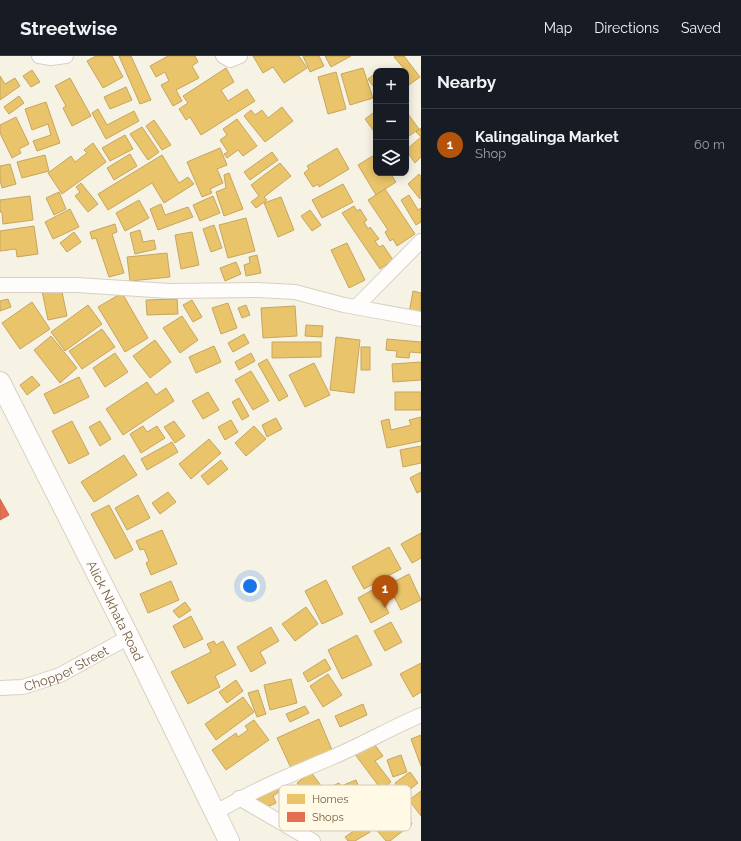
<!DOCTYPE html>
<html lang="en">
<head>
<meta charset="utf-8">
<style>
	:root { --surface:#171b24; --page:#242831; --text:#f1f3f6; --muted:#9ea1a6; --line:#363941; --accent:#b45309 }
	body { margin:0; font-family:Raleway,sans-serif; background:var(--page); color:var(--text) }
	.controls { position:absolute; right:12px; top:12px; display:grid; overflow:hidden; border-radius:8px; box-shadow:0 2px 10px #0003 }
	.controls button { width:36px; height:36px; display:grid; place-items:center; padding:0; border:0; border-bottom:1px solid var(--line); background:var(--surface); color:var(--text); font:20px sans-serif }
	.you { position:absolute; left:250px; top:530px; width:14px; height:14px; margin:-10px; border:3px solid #fff; border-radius:50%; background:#1a73e8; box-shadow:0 0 0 6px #1a73e833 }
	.badge { display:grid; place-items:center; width:26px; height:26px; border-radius:50%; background:var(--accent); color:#fff; font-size:13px; font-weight:700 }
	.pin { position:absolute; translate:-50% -33px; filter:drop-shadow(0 1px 2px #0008) }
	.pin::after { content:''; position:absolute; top:21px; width:14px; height:12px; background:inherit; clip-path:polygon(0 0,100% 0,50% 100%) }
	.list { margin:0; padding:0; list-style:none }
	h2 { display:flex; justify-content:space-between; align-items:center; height:52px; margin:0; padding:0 16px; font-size:17px }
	h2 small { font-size:13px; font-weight:400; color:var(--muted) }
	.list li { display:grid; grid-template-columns:26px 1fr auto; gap:12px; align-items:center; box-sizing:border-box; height:72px; padding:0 16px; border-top:1px solid var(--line) }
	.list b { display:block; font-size:15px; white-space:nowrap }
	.list p { margin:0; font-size:13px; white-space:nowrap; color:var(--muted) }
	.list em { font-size:13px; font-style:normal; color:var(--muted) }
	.icon { flex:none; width:22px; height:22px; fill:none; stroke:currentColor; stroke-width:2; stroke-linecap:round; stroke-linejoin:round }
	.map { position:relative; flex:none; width:421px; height:785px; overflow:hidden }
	header { display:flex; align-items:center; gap:24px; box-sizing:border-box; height:56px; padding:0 20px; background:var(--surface); border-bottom:1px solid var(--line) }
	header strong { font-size:19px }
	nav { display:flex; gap:22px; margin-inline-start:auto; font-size:14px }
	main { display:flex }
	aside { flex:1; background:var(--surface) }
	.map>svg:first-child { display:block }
</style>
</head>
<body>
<header>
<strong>Streetwise</strong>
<nav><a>Map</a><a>Directions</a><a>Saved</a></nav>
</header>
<main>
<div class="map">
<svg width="421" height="785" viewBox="0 0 421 785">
	<rect width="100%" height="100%" fill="#f6f3e5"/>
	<g fill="#e9c46a" stroke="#c6a55f">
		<path d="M96,0H112L123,21L103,32L87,5Z"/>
		<path d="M119,0H131L151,44L140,48Z"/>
		<path d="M168,0H195L198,6L192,10L199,22L176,34L182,45L173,50L161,29L169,25L165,16L156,21L150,10Z"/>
		<path d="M253,0H299L307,12L284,27L273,11L263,17Z"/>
		<path d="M303,0H319L324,10L310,16Z"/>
		<path d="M325,0H351L331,11Z"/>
		<path d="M396,0H404L420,21L406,31V15L394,1Z"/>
		<path d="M226,12L234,26L221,34L228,45L247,33L255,45L201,79L190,61L186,64L179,53L188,47L183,40Z"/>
		<path d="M363,12L373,42L350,49L341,18Z"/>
		<path d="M32,14L40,26L31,31L23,20Z"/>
		<path d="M336,16L346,53L328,58L318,21Z"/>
		<path d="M376,17V34L368,23Z"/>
		<path d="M0,20L5,28L15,22L20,30L0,44Z"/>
		<path d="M70,22L91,60L72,70L63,52L66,50L55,30Z"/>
		<path d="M126,31L132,44L110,53L104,41Z"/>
		<path d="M19,40L24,47L9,58L4,51Z"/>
		<path d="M46,46L60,87L37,95L33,85L51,79L48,68L32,74L25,53Z"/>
		<path d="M282,51L293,65L265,86L244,60L251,54L255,59L262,54L268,62Z"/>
		<path d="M98,53L107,69L134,55L139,65L106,83L92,57Z"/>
		<path d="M376,55V78L365,63Z"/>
		<path d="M408,58L419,73L406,82V60Z"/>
		<path d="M16,61L29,88L19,93L21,97L12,102L0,77V69Z"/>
		<path d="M237,63L257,90L243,100L238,94L227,102L224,98L228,96L220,84L227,79L223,73Z"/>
		<path d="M154,64L171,89L162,94L146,70Z"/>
		<path d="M142,71L159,96L148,104L130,78Z"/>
		<path d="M421,72V101L415,107L406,94L421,81L416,76Z"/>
		<path d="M125,79L133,93L110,105L102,92Z"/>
		<path d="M93,87L106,106L62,138L48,117L71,100L75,106L87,97L84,94Z"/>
		<path d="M220,92L227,109L217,113L223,127L210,133L212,137L202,141L187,106Z"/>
		<path d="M337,92L349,113L319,131L318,128L313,131L304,117L309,113L307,110Z"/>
		<path d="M272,96L278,104L250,124L244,116Z"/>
		<path d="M130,98L137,110L114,124L107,112Z"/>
		<path d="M376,98V117H390L396,126L376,139L358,109Z"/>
		<path d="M45,99L49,115L22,122L17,106Z"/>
		<path d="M162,99L179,127L188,121L194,128L164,147L152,127L108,154L98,138Z"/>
		<path d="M280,107L291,120L264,141L267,144L256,152L251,146L259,140L251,129Z"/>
		<path d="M10,108L16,128L2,132L0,124V110Z"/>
		<path d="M229,117L243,153L224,160L216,136L226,132L224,119Z"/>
		<path d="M419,118L421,120L420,143L408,128Z"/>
		<path d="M81,127L98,148L88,156L75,140L80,136L76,131Z"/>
		<path d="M343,128L353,146L322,162L312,144Z"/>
		<path d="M385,133L415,178L397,190L393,183L390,185L385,176L388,174L368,144Z"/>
		<path d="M59,136L66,153L54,159L46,142Z"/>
		<path d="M409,139L418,154L421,152V166L416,169L401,144Z"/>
		<path d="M30,140L33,164L3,168L2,156H0V144Z"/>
		<path d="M213,140L220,157L200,165L193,149Z"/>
		<path d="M281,141L294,174L278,181L264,147Z"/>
		<path d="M139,144L149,162L125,175L116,157Z"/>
		<path d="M161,148L165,159L188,151L193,161L158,174L150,153Z"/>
		<path d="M354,150L357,155L360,153L367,164L364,166L368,173L370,171L379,183L375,185L379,191L383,189L393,204L380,213L342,157Z"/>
		<path d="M70,153L79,171L53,183L45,166Z"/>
		<path d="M310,154L321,169L312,175L301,160Z"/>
		<path d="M246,162L255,195L228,202L219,169Z"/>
		<path d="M115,168L117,176L112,178L124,217L109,221L96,182L92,183L90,176Z"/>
		<path d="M214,169L222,192L211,196L203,173Z"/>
		<path d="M34,170L38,198L17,201L16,193L0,195V175Z"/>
		<path d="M140,174L143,186L154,184L156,193L135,198L130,177Z"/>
		<path d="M74,176L81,186L67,196L60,187Z"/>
		<path d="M192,176L199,209L181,213L175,179Z"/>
		<path d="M347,187L365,224L349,232L331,194Z"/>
		<path d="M167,197L170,221L130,225L127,201Z"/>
		<path d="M257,199L261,217L246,220L244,209L250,207L249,201Z"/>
		<path d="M236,206L241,218L225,225L220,212Z"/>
		<path d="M61,231L67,260L48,264L42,235Z"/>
		<path d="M413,235L421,237V259L409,257Z"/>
		<path d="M122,237L148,282L125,296L98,251Z"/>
		<path d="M8,243L11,251L0,255V245Z"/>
		<path d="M177,243L178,258L147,259L146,244Z"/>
		<path d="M192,244L202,261L193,266L183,249Z"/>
		<path d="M32,246L50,273L20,293L2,267Z"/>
		<path d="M228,247L237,272L221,278L212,252Z"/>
		<path d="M88,249L102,268L65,295L51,276Z"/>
		<path d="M246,249L250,259L242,262L238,252Z"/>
		<path d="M295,250L297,280L263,282L261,252Z"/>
		<path d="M182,260L198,284L180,297L163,272Z"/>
		<path d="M306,269L323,270L322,281L305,280Z"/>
		<path d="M102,273L115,291L82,313L69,295Z"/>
		<path d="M244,278L249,287L233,296L228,287Z"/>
		<path d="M51,280L77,312L60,327L34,294Z"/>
		<path d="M336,281L360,284L354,337L330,334Z"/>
		<path d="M387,283L421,286V297L410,296L409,302L396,301L397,295L386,294Z"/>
		<path d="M155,284L171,306L150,322L133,300Z"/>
		<path d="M272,286H321V301L272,302Z"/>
		<path d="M214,290L221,306L196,317L189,301Z"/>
		<rect x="361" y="291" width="9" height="23"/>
		<path d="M115,297L128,316L105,331L93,312Z"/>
		<path d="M251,297L255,305L239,314L235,306Z"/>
		<path d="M267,303L288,340L279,345L258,308Z"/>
		<path d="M421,306V324L393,326L392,308Z"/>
		<path d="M314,307L330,339L305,351L289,319Z"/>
		<path d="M251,315L269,345L253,354L235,324Z"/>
		<path d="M32,320L40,329L27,339L20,329Z"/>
		<path d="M79,321L89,341L54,358L44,338Z"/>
		<path d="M147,326L156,339L166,332L174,345L123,379L106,353Z"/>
		<path d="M208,336L219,354L203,363L192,345Z"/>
		<rect x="395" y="336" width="26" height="18"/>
		<path d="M239,342L249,360L242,364L232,346Z"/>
		<path d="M421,361V385L387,392L381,365L389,363L391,374L411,369L409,364Z"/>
		<path d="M276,362L282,373L267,381L262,369Z"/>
		<path d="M231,364L238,376L225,384L218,371Z"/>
		<path d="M72,365L89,398L69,408L52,375Z"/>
		<path d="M100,365L111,383L100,390L89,371Z"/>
		<path d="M174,365L185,380L175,387L164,371Z"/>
		<path d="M143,370L147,376L157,370L165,382L141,397L130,378Z"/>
		<path d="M254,370L266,383L246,400L235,387Z"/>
		<path d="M209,383L221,397L191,423L179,408Z"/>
		<path d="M172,386L178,396L147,414L141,403Z"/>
		<path d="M421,390V407L403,411L400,394Z"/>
		<path d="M124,399L137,419L94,446L81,426Z"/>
		<path d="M221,404L228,413L208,429L201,420Z"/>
		<path d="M421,416V435L417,437L410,422Z"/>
		<path d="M168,436L176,446L160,458L152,447Z"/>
		<path d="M138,439L150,462L127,474L115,452Z"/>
		<path d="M109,449L133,494L115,503L91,458Z"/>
		<path d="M162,474L177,508L151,519L146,507L149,505L144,493L140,494L136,485Z"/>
		<path d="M421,477V502L412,507L401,488Z"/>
		<path d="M389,491L401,513L364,533L352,511Z"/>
		<path d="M409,518L421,544L401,554L388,529Z"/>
		<path d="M326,524L343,558L322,568L305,535Z"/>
		<path d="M171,525L179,544L148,557L140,538Z"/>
		<path d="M376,532L389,557L371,567L358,542Z"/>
		<path d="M185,546L191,554L179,562L173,555Z"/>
		<path d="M306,551L318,568L295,585L282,568Z"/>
		<path d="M191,560L203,583L184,592L173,570Z"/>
		<path d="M391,566L402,586L385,595L374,575Z"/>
		<path d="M271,571L279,585L260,596L266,607L251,616L237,591Z"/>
		<path d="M357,579L372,609L342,623L328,594Z"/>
		<path d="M214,585L216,589L223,585L236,609L215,620L220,631L188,648L171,616L211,596L207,588Z"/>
		<path d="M325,603L331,613L308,626L303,617Z"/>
		<path d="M421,607V636L413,641L400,618Z"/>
		<path d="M328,618L342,639L323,651L310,630Z"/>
		<path d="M291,623L297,647L270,654L264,629Z"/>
		<path d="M236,624L243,635L227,647L219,636Z"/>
		<path d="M258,634L266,658L257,661L248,637Z"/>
		<path d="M243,641L254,656L216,684L205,668Z"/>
		<path d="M363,648L367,659L340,671L335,660Z"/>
		<path d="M305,650L309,657L290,666L286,658Z"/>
		<path d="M319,663L332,694L291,712L277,682Z"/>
		<path d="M254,664L269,684L226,714L212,694L236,677L238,681L248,674L245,670Z"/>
		<path d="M421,679V710L411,683Z"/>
		<path d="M372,685L383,700L375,705L391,726L381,733L354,697Z"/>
		<path d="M401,699L407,716L393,721L387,704Z"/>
		<path d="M311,716L324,734L309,744L297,727Z"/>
		<path d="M410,716L418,727L404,738L395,727Z"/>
		<path d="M356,724L367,750L340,761L328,732L339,727L341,730Z"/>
		<path d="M276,730L279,736L273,740L276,747L263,753L256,740Z"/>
		<path d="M421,735V760L409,744Z"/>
		<path d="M399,751L412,768L390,785H386L374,771Z"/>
		<path d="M364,768L370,776L355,785H348L345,781Z"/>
	</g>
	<path fill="#e76f51" stroke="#c56a4d" d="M0,443L9,459L0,464Z"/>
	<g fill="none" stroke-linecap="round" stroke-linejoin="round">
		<g stroke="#d7d0c3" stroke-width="16">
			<g id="street">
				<path d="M39,0L51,2L66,0"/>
				<path d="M223,0L230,4L240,0"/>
				<path d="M0,229H77L169,235L258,234L295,236L344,249L421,263"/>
				<path d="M356,251L421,185"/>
				<path id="s1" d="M0,632L23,631L60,619L129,581"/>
				<path d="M239,742L313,785"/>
				<path d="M215,757C253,734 293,718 333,701C363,688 391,672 421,659"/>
			</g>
		</g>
		<g stroke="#d7d0c2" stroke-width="22">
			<g id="secondary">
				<path id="s2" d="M0,326L129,581L229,785"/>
			</g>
		</g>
		<use href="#street" stroke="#fefdfb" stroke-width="14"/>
		<use href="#secondary" stroke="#fefdfb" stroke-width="20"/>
	</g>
	<g text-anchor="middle" stroke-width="4" stroke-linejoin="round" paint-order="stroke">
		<g font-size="13" fill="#755e44" stroke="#fff9e5">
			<text dy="5" stroke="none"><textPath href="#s2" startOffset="256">Alick Nkhata Road</textPath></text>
			<text dy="5" stroke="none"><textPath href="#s1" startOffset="70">Chopper Street</textPath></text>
		</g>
	</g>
	<rect x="279" y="729" width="132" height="46" rx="6" fill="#fff9e5" stroke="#d6cab5" stroke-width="1"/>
	<rect x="287" y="738" width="18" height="10" fill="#e9c46a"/>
	<rect x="287" y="756" width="18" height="10" fill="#e76f51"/>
	<g font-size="11" fill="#755e44">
		<text x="312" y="747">Homes</text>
		<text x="312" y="765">Shops</text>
	</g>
</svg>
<div class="controls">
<button>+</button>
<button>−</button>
<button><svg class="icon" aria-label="layers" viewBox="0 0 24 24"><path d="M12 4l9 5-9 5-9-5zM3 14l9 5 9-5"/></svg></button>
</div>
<div class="you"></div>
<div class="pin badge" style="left:385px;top:552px">1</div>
</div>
<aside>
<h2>Nearby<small></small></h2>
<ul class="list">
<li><span class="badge">1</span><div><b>Kalingalinga Market</b><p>Shop</p></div><em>60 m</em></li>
</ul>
</aside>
</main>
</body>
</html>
